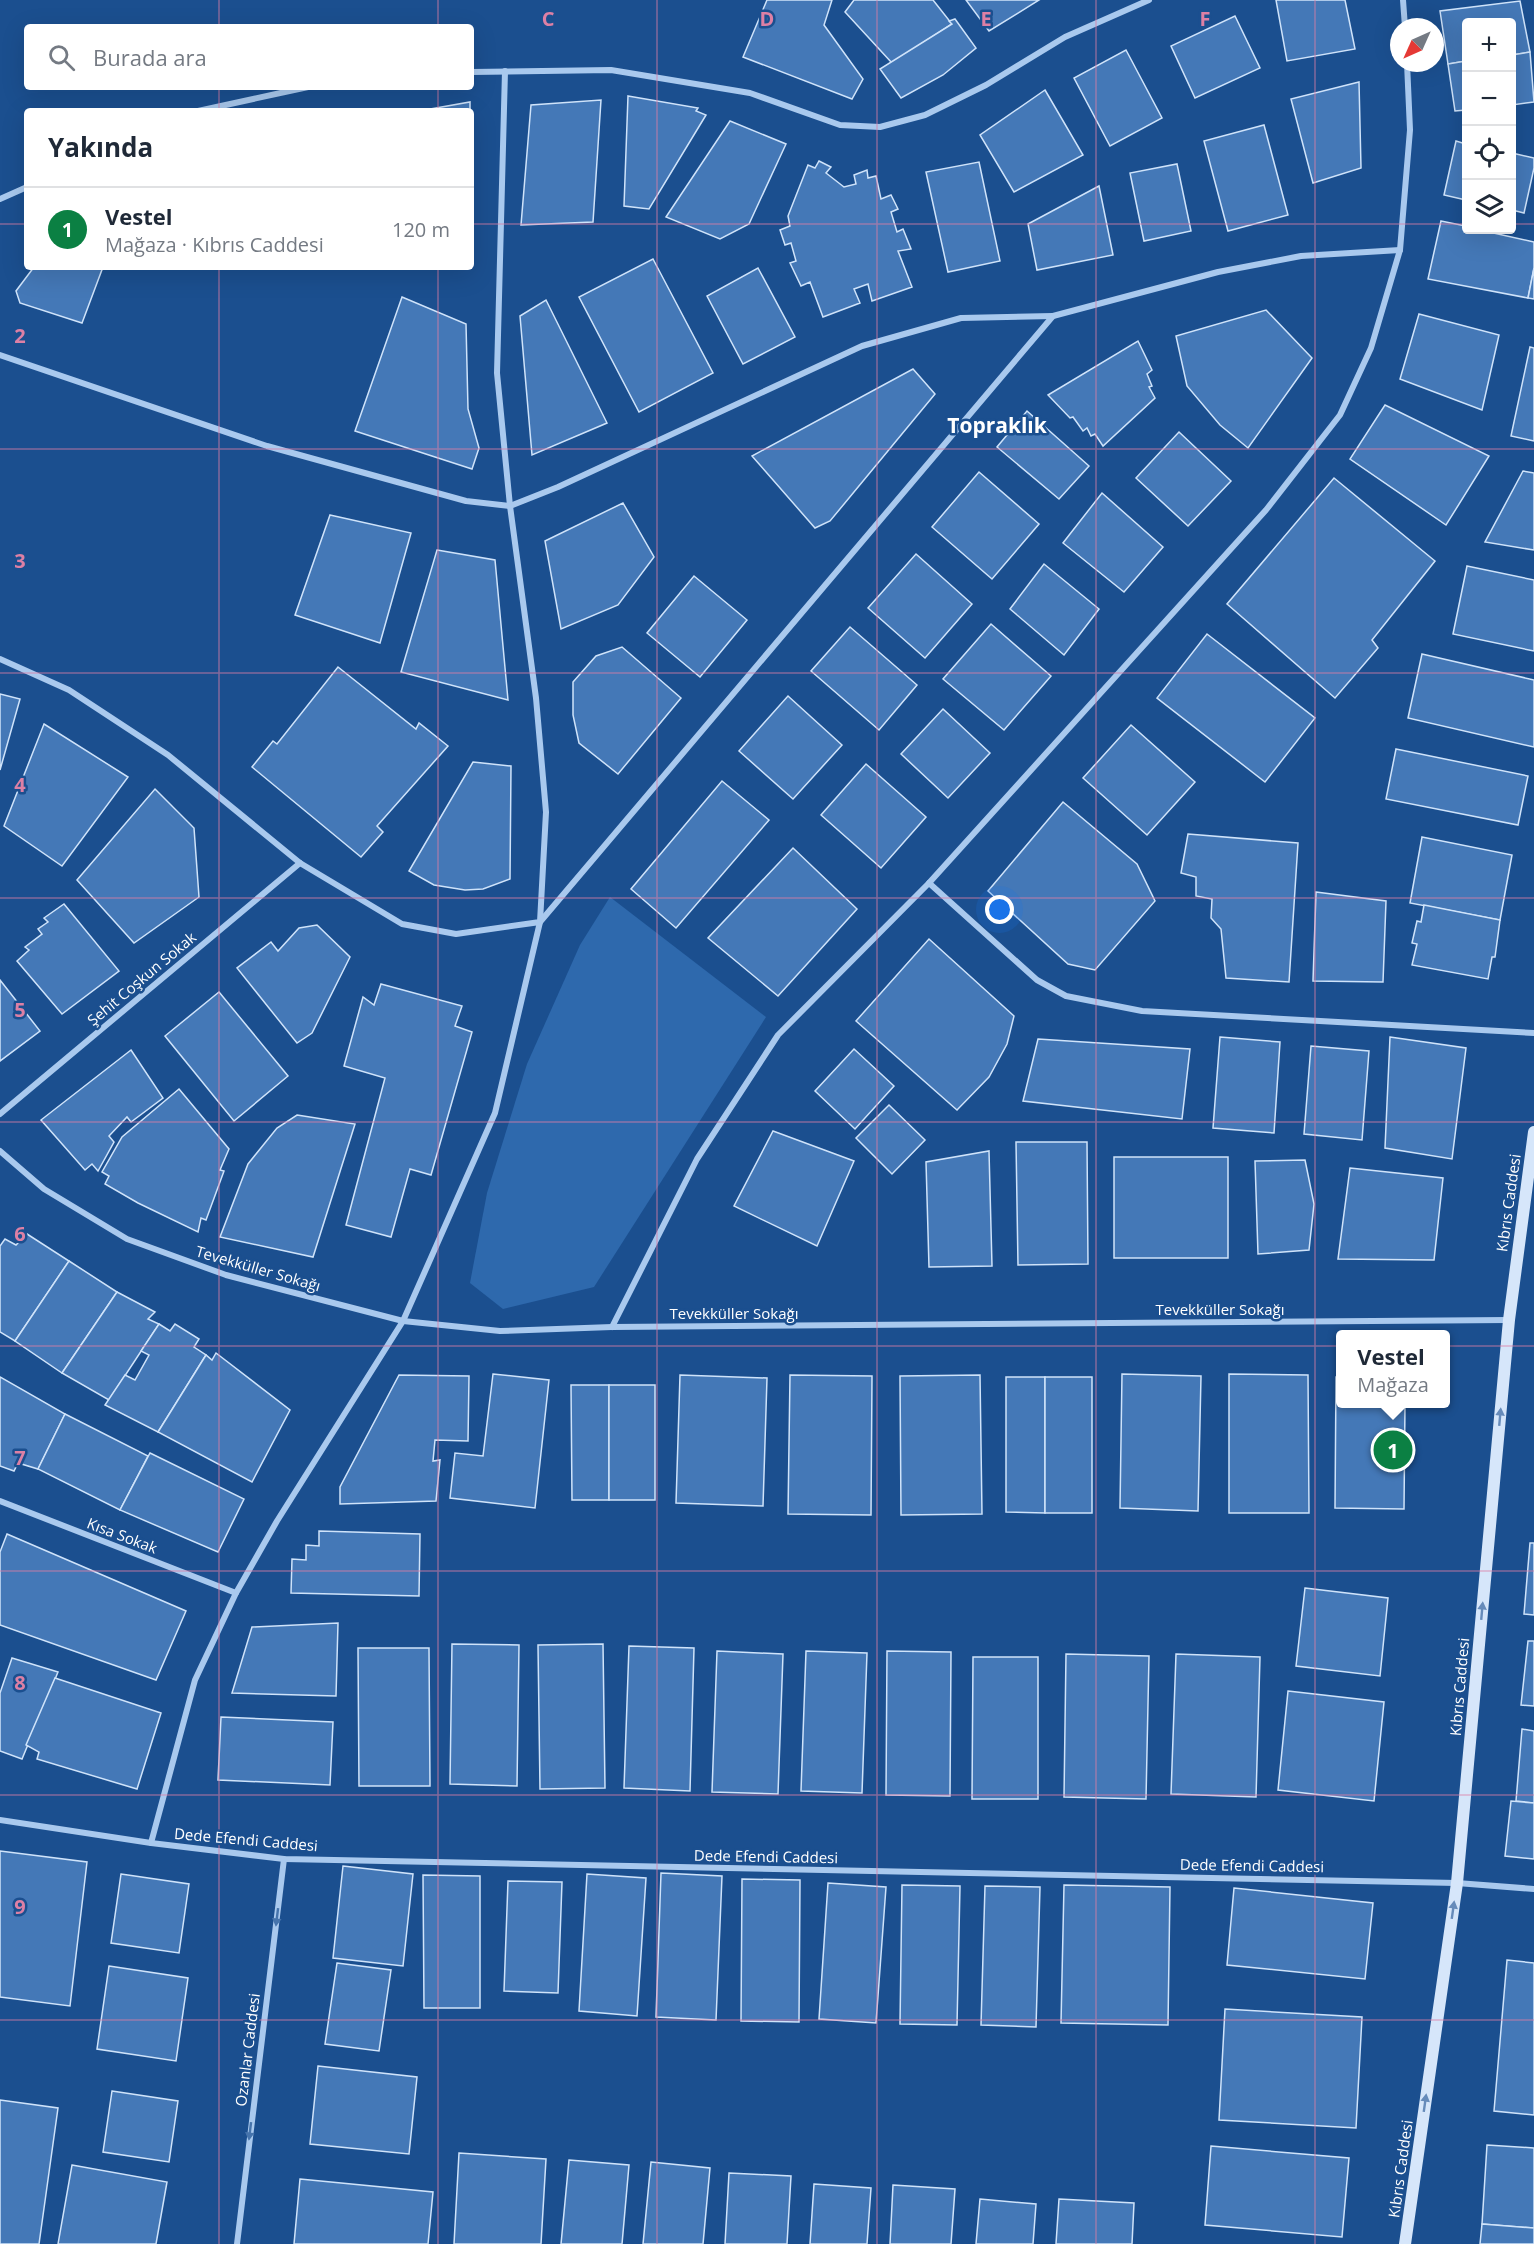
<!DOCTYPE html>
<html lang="tr">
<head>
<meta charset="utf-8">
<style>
	:root { --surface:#fff; --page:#f2f2f3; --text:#1f2937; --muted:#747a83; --line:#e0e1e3; --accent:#0b8043 }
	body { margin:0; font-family:"Open Sans",sans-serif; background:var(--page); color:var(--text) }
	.controls { position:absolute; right:18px; top:18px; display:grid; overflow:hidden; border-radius:6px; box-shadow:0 6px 24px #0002 }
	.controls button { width:54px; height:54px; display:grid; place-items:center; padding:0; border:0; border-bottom:2px solid var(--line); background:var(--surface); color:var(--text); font:30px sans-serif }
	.compass { position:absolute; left:1390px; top:18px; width:54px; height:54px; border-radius:50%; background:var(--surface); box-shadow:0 6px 24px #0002; rotate:225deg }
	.you { position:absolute; left:1000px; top:910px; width:21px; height:21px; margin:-15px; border:4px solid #fff; border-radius:50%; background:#1a73e8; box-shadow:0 0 0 9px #1a73e833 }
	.badge { display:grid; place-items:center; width:39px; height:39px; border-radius:50%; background:var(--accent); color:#fff; font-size:20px; font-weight:700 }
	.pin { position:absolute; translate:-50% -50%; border:3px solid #fff; box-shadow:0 2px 6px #0006 }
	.popup { position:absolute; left:1336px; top:1330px; width:114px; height:78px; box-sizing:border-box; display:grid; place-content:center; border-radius:6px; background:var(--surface); filter:drop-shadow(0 2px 4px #0005); font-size:20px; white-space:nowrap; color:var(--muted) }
	.popup b { font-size:22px; color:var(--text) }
	.popup::after { content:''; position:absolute; left:50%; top:100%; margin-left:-12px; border:12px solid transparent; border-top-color:var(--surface) }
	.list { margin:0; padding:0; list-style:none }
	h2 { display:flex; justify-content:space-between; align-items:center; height:78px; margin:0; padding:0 24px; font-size:26px }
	h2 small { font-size:20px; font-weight:400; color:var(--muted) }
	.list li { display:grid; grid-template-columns:39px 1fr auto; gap:18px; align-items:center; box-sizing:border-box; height:84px; padding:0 24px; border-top:2px solid var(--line) }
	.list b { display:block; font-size:22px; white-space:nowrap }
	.list p { margin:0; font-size:20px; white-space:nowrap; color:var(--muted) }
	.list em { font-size:20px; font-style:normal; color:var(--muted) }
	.icon { flex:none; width:33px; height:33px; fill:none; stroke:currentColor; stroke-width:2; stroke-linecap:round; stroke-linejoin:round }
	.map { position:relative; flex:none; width:1534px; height:2244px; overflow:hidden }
	.search { position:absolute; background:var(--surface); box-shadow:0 6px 24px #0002; left:24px; top:24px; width:450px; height:66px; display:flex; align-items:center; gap:15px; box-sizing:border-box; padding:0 21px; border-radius:6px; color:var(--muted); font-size:22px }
	.panel { position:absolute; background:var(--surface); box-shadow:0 6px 24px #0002; left:24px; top:108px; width:450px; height:162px; border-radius:6px }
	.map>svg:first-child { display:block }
</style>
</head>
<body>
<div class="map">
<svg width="1534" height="2244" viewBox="0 0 1534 2244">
	<rect width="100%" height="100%" fill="#1b4f8f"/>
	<path fill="#2e69ad" d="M610,897L766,1017L594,1287L503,1309L470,1283L487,1193L527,1064L580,945Z"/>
	<g fill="#4478b7" stroke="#cfe3fa" stroke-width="1.5">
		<path d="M767,0H832L824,25L863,79L852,99L743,57Z"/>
		<path d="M854,0H933L952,24L892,63L845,12Z"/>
		<path d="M966,0H1039L989,31Z"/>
		<path d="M1276,0H1345L1355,49L1287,61Z"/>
		<path d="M1520,1L1530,52L1512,55V22H1466V61L1448,64L1440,11Z"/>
		<path d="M1235,16L1260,68L1195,98L1171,46Z"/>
		<path d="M955,19L976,48L943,75L901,98L880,69L952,24L949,21Z"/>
		<path d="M1126,50L1162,118L1110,146L1074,78Z"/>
		<path d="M1530,52L1534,102L1512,105V55Z"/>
		<path d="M1466,61V110L1455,111L1448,64Z"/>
		<path d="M1359,82L1361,168L1313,183L1291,99Z"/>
		<path d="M1045,90L1083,155L1014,192L980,135Z"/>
		<path d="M628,96L698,108L696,111L706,115L649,209L624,206Z"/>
		<path d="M601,100L593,222L521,225L531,105Z"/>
		<path d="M470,102V111H419Z"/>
		<path d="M730,121L786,144L749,224L720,239L666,217Z"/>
		<path d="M1264,125L1288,215L1228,231L1204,141Z"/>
		<path d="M1456,141L1466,144V200L1444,195Z"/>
		<path d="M1512,153L1534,158V168L1524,213L1512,210Z"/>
		<path d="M819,161L831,167L826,173L844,187L856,184L854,175L867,170L868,178L876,176L881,199L891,195L898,209L891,212L897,232L903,229L911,249L898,251L912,287L872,301L868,284L854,289L860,303L823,317L810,282L801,286L790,263L796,261L791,243L785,245L780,230L790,226L788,216L808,165L815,168Z"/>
		<path d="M979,162L1000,261L948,272L926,172Z"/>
		<path d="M1177,164L1191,231L1144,241L1130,173Z"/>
		<path d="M1099,186L1113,255L1037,270L1028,224Z"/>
		<path d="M1441,221L1466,226V230H1480L1534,242V268L1528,298L1428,279Z"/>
		<path d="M653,259L713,373L639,412L579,297Z"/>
		<path d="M34,267H103L82,323L20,303L16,291Z"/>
		<path d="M758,268L795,337L743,364L707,296Z"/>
		<path d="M1534,268V299L1528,298Z"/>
		<path d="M402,297L466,324L468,409L479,448L472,469L355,431Z"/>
		<path d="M546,300L607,423L532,455L520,316Z"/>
		<path d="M1266,310L1312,358L1248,448L1220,425L1187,386L1176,336Z"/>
		<path d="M1419,314L1499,335L1482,410L1400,379Z"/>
		<path d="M1138,341L1152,370L1147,374L1152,386L1149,387L1155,398L1103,446L1095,434L1091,436L1087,428L1083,431L1073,417L1070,418L1048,395Z"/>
		<path d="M1530,347L1534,348V441L1511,436Z"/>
		<path d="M913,369L935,394L830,521L815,528L752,456Z"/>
		<path d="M1385,405L1489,456L1446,525L1350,459Z"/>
		<path d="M1027,411L1089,466L1059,499L997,447Z"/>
		<path d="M1179,432L1231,481L1188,526L1136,478Z"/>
		<path d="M1523,471L1534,473V550L1485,542Z"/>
		<path d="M979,472L1039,524L992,579L932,527Z"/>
		<path d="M1334,478L1435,561L1372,640L1378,648L1335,698L1227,604Z"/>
		<path d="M1102,493L1163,547L1124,592L1063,543Z"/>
		<path d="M623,503L654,557L618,605L561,629L545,541Z"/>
		<path d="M330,515L411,533L380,643L295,615Z"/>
		<path d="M437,550L495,560L508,700L401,672Z"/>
		<path d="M916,554L972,604L925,658L868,608Z"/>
		<path d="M1044,564L1099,609L1064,655L1010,609Z"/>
		<path d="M1467,566L1534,580V651L1453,634Z"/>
		<path d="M694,576L747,620L700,677L647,633Z"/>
		<path d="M991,624L1051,676L1004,730L943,679Z"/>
		<path d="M850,627L917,685L879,730L811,671Z"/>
		<path d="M1207,634L1315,718L1265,782L1157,698Z"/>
		<path d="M622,647L681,698L618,774L579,743L573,715V682L596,656Z"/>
		<path d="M1422,654L1534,680V747L1408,718Z"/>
		<path d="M338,667L416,729L419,723L448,746L377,826L383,832L361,857L252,767L273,741L277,744Z"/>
		<path d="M0,694L20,699L0,770Z"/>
		<path d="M788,696L842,745L793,799L739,751Z"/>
		<path d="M943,709L990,753L948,798L901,754Z"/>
		<path d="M44,724L128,777L62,866L4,826Z"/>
		<path d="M1131,725L1195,782L1147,835L1083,778Z"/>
		<path d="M1396,749L1528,776L1518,825L1386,799Z"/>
		<path d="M473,762L511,766L510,879L483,889L465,890L434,885L409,871Z"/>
		<path d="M866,764L926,817L881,868L821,815Z"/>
		<path d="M722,781L769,820L676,928L631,889Z"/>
		<path d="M155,789L194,828L199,897L134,943L77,880Z"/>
		<path d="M1063,802L1137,864L1155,901L1095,970L1068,964L988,891Z"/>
		<path d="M1188,834L1298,843L1289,982L1226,978L1221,929L1211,918L1212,899L1196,896V877L1181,873Z"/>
		<path d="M1422,837L1512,855L1500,920L1410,903Z"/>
		<path d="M793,848L857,909L778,996L708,938Z"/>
		<path d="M1316,892L1386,901L1383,982L1313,981Z"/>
		<path d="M64,904L119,971L62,1014L17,961L29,950L25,947L42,934L38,929L48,922L44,918Z"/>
		<path d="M1424,905L1500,920L1495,957H1492L1488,979L1412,965L1417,944L1412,943L1417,921L1421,922Z"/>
		<path d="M317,925L350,957L312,1033L297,1043L237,968L271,942L278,951L299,928Z"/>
		<path d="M929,939L1014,1016L1007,1044L989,1077L957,1110L856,1021Z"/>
		<path d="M0,980L40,1031L0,1061Z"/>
		<path d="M381,984L462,1006L455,1026L472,1032L431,1175L410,1169L391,1237L346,1225L385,1078L344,1066L363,997L374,1005Z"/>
		<path d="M219,992L288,1076L234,1121L165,1036Z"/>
		<path d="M1220,1037L1280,1042L1274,1133L1213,1128Z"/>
		<path d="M1390,1037L1466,1048L1452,1159L1385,1148Z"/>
		<path d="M1038,1039L1190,1049L1182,1119L1023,1101Z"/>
		<path d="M1311,1046L1369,1051L1362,1140L1304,1134Z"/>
		<path d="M854,1049L894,1086L855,1129L815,1091Z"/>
		<path d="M131,1050L163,1098L131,1122L127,1117L109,1136L114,1142L98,1171L92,1164L85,1170L41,1120Z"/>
		<path d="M179,1089L229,1149L220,1170L224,1171L206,1220L201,1218L198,1232L138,1203L105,1184L109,1176L102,1172L122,1137Z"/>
		<path d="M889,1105L925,1140L892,1174L856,1138Z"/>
		<path d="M297,1115L355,1124L313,1257L220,1237L248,1164L277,1128Z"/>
		<path d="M773,1131L854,1161L817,1246L734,1206Z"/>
		<path d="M1016,1142H1087L1088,1264L1018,1265Z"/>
		<path d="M989,1151L992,1266L929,1267L926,1162Z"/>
		<rect x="1114" y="1157" width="114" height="101"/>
		<path d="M1305,1160L1314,1204L1309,1250L1258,1254L1255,1161Z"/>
		<path d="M1350,1168L1443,1178L1434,1260L1338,1259Z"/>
		<path d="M27,1234L69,1261L15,1341L0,1332V1246L5,1239L16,1245Z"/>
		<path d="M69,1261L117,1292L62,1373L15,1341Z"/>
		<path d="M117,1292L155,1312L148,1319L159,1324L109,1400L62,1373Z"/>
		<path d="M159,1324L170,1331L175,1324L199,1339L194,1347L206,1355L158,1432L105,1405L125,1375L135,1380L149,1355L141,1351Z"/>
		<path d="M216,1353L290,1410L252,1482L158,1432L206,1355L212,1360Z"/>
		<path d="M493,1374L549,1380L535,1508L450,1498L455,1453L483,1456Z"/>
		<path d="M1122,1374L1201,1376L1198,1511L1120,1508Z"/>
		<path d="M1229,1374L1308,1375L1309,1513H1229Z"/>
		<path d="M399,1375L469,1376L468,1441L435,1440L433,1461L440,1460L436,1501L340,1504V1487Z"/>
		<path d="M680,1375L767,1378L763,1506L676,1503Z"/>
		<path d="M790,1375L872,1376L871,1515L788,1514Z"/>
		<path d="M980,1375L982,1514L901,1515L900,1376Z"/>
		<path d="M0,1377L65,1414L38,1469L18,1463L14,1471L0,1466Z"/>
		<path d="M1006,1377H1045V1513L1006,1512Z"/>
		<rect x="1045" y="1377" width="47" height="136"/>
		<path d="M1336,1377H1340V1404H1405L1404,1509L1335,1508Z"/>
		<path d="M571,1385H609V1500H572Z"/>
		<rect x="609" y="1385" width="46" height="115"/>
		<path d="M65,1414L148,1456L120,1510L38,1469Z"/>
		<path d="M150,1453L244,1499L218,1552L120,1510Z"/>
		<path d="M319,1531L420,1534L419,1596L291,1593L292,1559L306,1560V1545L319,1546Z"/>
		<path d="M7,1534L186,1611L156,1680L0,1625V1552Z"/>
		<path d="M1530,1543H1534V1615L1524,1614Z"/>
		<path d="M1305,1588L1388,1598L1380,1676L1296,1666Z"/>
		<path d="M338,1623L336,1696L232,1693L252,1627Z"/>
		<path d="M1528,1641H1534V1706L1521,1705Z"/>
		<path d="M452,1644L519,1645L517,1786L450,1784Z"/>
		<path d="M603,1644L605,1788L540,1789L538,1645Z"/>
		<path d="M629,1646L694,1648L690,1791L624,1788Z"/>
		<path d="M358,1648H429L430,1786H359Z"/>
		<path d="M717,1651L783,1654L778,1794L712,1792Z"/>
		<path d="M806,1651L867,1653L862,1793L801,1791Z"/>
		<path d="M887,1651L951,1652L950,1796L886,1795Z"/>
		<path d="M1066,1654L1149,1656L1146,1799L1064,1797Z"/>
		<path d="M1176,1654L1260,1657L1256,1797L1171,1794Z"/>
		<path d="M973,1657H1038V1799H972Z"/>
		<path d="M12,1658L58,1672L22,1759L0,1751V1693Z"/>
		<path d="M55,1678L161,1713L137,1789L37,1759L39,1752L26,1745Z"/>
		<path d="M1288,1691L1384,1702L1374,1801L1278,1790Z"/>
		<path d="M221,1717L333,1722L330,1785L218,1780Z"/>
		<path d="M1522,1729L1534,1731V1803L1516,1801Z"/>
		<path d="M1511,1801L1534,1803V1859L1505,1856Z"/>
		<path d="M0,1851L87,1862L70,2006L0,1997Z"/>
		<path d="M343,1866L413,1874L403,1966L333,1958Z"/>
		<path d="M661,1873L722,1876L716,2020L656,2017Z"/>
		<path d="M121,1874L189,1884L179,1953L111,1943Z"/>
		<path d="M587,1874L646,1878L637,2016L579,2011Z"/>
		<path d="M423,1875L480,1876V2008H424Z"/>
		<path d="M742,1879L800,1880L799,2022L741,2021Z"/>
		<path d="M508,1881L562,1882L558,1993L504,1991Z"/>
		<path d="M828,1883L886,1887L876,2023L819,2019Z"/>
		<path d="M902,1885L960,1886L957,2025L900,2024Z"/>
		<path d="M1064,1885L1170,1887L1168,2025L1061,2023Z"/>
		<path d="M985,1886L1040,1887L1036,2027L981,2025Z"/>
		<path d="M1234,1888L1373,1903L1365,1979L1227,1965Z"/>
		<path d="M1507,1960L1534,1963V2115L1494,2111Z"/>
		<path d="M337,1963L391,1970L379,2051L325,2044Z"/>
		<path d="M109,1966L188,1978L176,2061L97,2049Z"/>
		<path d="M1225,2009L1362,2017L1356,2128L1219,2120Z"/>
		<path d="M318,2066L417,2077L409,2154L310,2144Z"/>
		<path d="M112,2091L178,2101L169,2162L103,2152Z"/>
		<path d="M0,2100L58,2108L39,2244H0Z"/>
		<path d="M1487,2145L1534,2148V2228L1482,2224Z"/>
		<path d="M1211,2146L1349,2158L1342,2237L1205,2225Z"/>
		<path d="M459,2153L546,2159L541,2244H454Z"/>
		<path d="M569,2160L629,2165L622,2244H561Z"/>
		<path d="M651,2162L710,2168L703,2244H643Z"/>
		<path d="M72,2165L167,2182L156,2244H58Z"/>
		<path d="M729,2173L791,2176L787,2244H725Z"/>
		<path d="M300,2179L433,2192L428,2244H294Z"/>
		<path d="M814,2184L871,2188L867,2244H810Z"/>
		<path d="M893,2185L955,2189L951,2244H890Z"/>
		<path d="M980,2199L1036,2204L1033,2244H976Z"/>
		<path d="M1059,2199L1134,2203L1132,2244H1056Z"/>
		<path d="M1482,2224L1534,2228V2244H1480Z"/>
	</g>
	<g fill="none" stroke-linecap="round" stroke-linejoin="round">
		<g stroke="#a9c9ee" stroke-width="6">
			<path d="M1403,0L1405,27"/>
			<path d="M471,72L611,70L750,93L840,125L880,127L925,115L986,85L1065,37L1149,0"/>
			<path d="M198,111L308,87"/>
			<path d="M0,199L27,187"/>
			<path d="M0,355L267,446L466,501L510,506L558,487L862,346L961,318L1053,316"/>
			<path d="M0,659L69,690L168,755L300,863L402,924L456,934L540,922L546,812L536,698L510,506L497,373L505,71"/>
			<path d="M929,883L1037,980L1066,996L1142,1011L1534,1033"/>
			<path d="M0,1114L300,863"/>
			<path d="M0,1151L44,1189L127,1239L226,1275L403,1321L500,1331L612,1327L1509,1320"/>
			<path d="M612,1327L697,1159L778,1035L929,883L1266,510L1340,415L1371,348L1400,250L1410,130L1407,63"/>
			<path d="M0,1501L236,1593"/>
			<path d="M0,1820L151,1843L284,1859L1457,1883L1534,1889"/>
			<path d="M151,1843L195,1680L236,1593L277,1521L403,1321L495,1113L540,922L1053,316L1218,272L1301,256L1400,250"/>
			<path d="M237,2244L284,1859"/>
		</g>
		<path stroke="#d6e6fa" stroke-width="12" d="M1405,2244L1457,1883L1509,1320L1534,1132"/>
	</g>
	<defs><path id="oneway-solid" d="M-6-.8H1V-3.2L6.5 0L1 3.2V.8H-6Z" transform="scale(1.5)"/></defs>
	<g fill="#668bba">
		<use href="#oneway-solid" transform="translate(1500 1417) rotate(-85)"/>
		<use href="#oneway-solid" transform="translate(1482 1611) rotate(-85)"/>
		<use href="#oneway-solid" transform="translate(1453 1910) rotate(-82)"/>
		<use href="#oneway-solid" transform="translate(1425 2103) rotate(-82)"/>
	</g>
	<g fill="#4674ac">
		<use href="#oneway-solid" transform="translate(277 1917) rotate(97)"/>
		<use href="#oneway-solid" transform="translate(250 2131) rotate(97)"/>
	</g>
	<path fill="none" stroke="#dd80a5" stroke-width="1.5" stroke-opacity="0.55" d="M219,0V27M438,0V27M657,0V2244M877,0V2244M1096,0V2244M1315,0V2244M219,87V111M438,87V111M0,224H27M471,224H1466M1512,224H1534M219,267V2244M438,267V2244M0,449H1534M0,673H1534M0,898H1534M0,1122H1534M0,1346H1534M0,1571H1534M0,1795H1534M0,2020H1534"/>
	<g text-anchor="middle" stroke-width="5" stroke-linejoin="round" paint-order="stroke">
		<g font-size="15" fill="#fff" stroke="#1b4f8f">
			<text transform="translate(142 979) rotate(-40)" y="5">Şehit Coşkun Sokak</text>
			<text transform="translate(1509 1203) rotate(-82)" y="5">Kıbrıs Caddesi</text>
			<text transform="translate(258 1269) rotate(16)" y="5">Tevekküller Sokağı</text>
			<text x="1220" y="1315">Tevekküller Sokağı</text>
			<text x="734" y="1319">Tevekküller Sokağı</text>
			<text transform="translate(122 1536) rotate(21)" y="5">Kısa Sokak</text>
			<text transform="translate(1460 1687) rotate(-85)" y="5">Kıbrıs Caddesi</text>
			<text transform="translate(246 1840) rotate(5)" y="5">Dede Efendi Caddesi</text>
			<text transform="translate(766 1857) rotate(1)" y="5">Dede Efendi Caddesi</text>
			<text transform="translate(1252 1866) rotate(1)" y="5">Dede Efendi Caddesi</text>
			<text transform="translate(248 2050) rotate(-83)" y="5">Ozanlar Caddesi</text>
			<text transform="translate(1401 2169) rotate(-82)" y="5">Kıbrıs Caddesi</text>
		</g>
		<g font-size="21" font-weight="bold" fill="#fff" stroke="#1b4f8f">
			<text x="997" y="433">Topraklık</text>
		</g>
	</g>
	<g font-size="20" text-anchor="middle" font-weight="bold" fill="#dd80a5" stroke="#1b4f8f" stroke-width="5" stroke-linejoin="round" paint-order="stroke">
		<text x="548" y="26">C</text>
		<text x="767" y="26">D</text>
		<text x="986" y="26">E</text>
		<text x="1205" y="26">F</text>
		<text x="20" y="343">2</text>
		<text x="20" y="568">3</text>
		<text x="20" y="792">4</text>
		<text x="20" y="1017">5</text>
		<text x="20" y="1241">6</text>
		<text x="20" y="1465">7</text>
		<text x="20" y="1690">8</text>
		<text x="20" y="1914">9</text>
	</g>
</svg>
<div class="controls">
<button>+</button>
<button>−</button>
<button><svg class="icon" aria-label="locate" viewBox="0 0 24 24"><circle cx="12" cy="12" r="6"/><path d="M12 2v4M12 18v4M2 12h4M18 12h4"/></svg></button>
<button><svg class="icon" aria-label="layers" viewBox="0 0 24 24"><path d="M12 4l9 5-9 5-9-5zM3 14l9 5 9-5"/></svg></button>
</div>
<svg class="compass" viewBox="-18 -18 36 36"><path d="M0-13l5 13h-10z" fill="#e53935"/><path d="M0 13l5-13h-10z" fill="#747a83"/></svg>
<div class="you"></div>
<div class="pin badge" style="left:1393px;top:1450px">1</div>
<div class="popup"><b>Vestel</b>Mağaza</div>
<div class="search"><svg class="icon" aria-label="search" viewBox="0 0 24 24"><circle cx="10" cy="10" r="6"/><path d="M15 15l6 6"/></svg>Burada ara</div>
<section class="panel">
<h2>Yakında<small></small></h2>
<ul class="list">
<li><span class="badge">1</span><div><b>Vestel</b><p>Mağaza · Kıbrıs Caddesi</p></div><em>120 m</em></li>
</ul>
</section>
</div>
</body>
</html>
